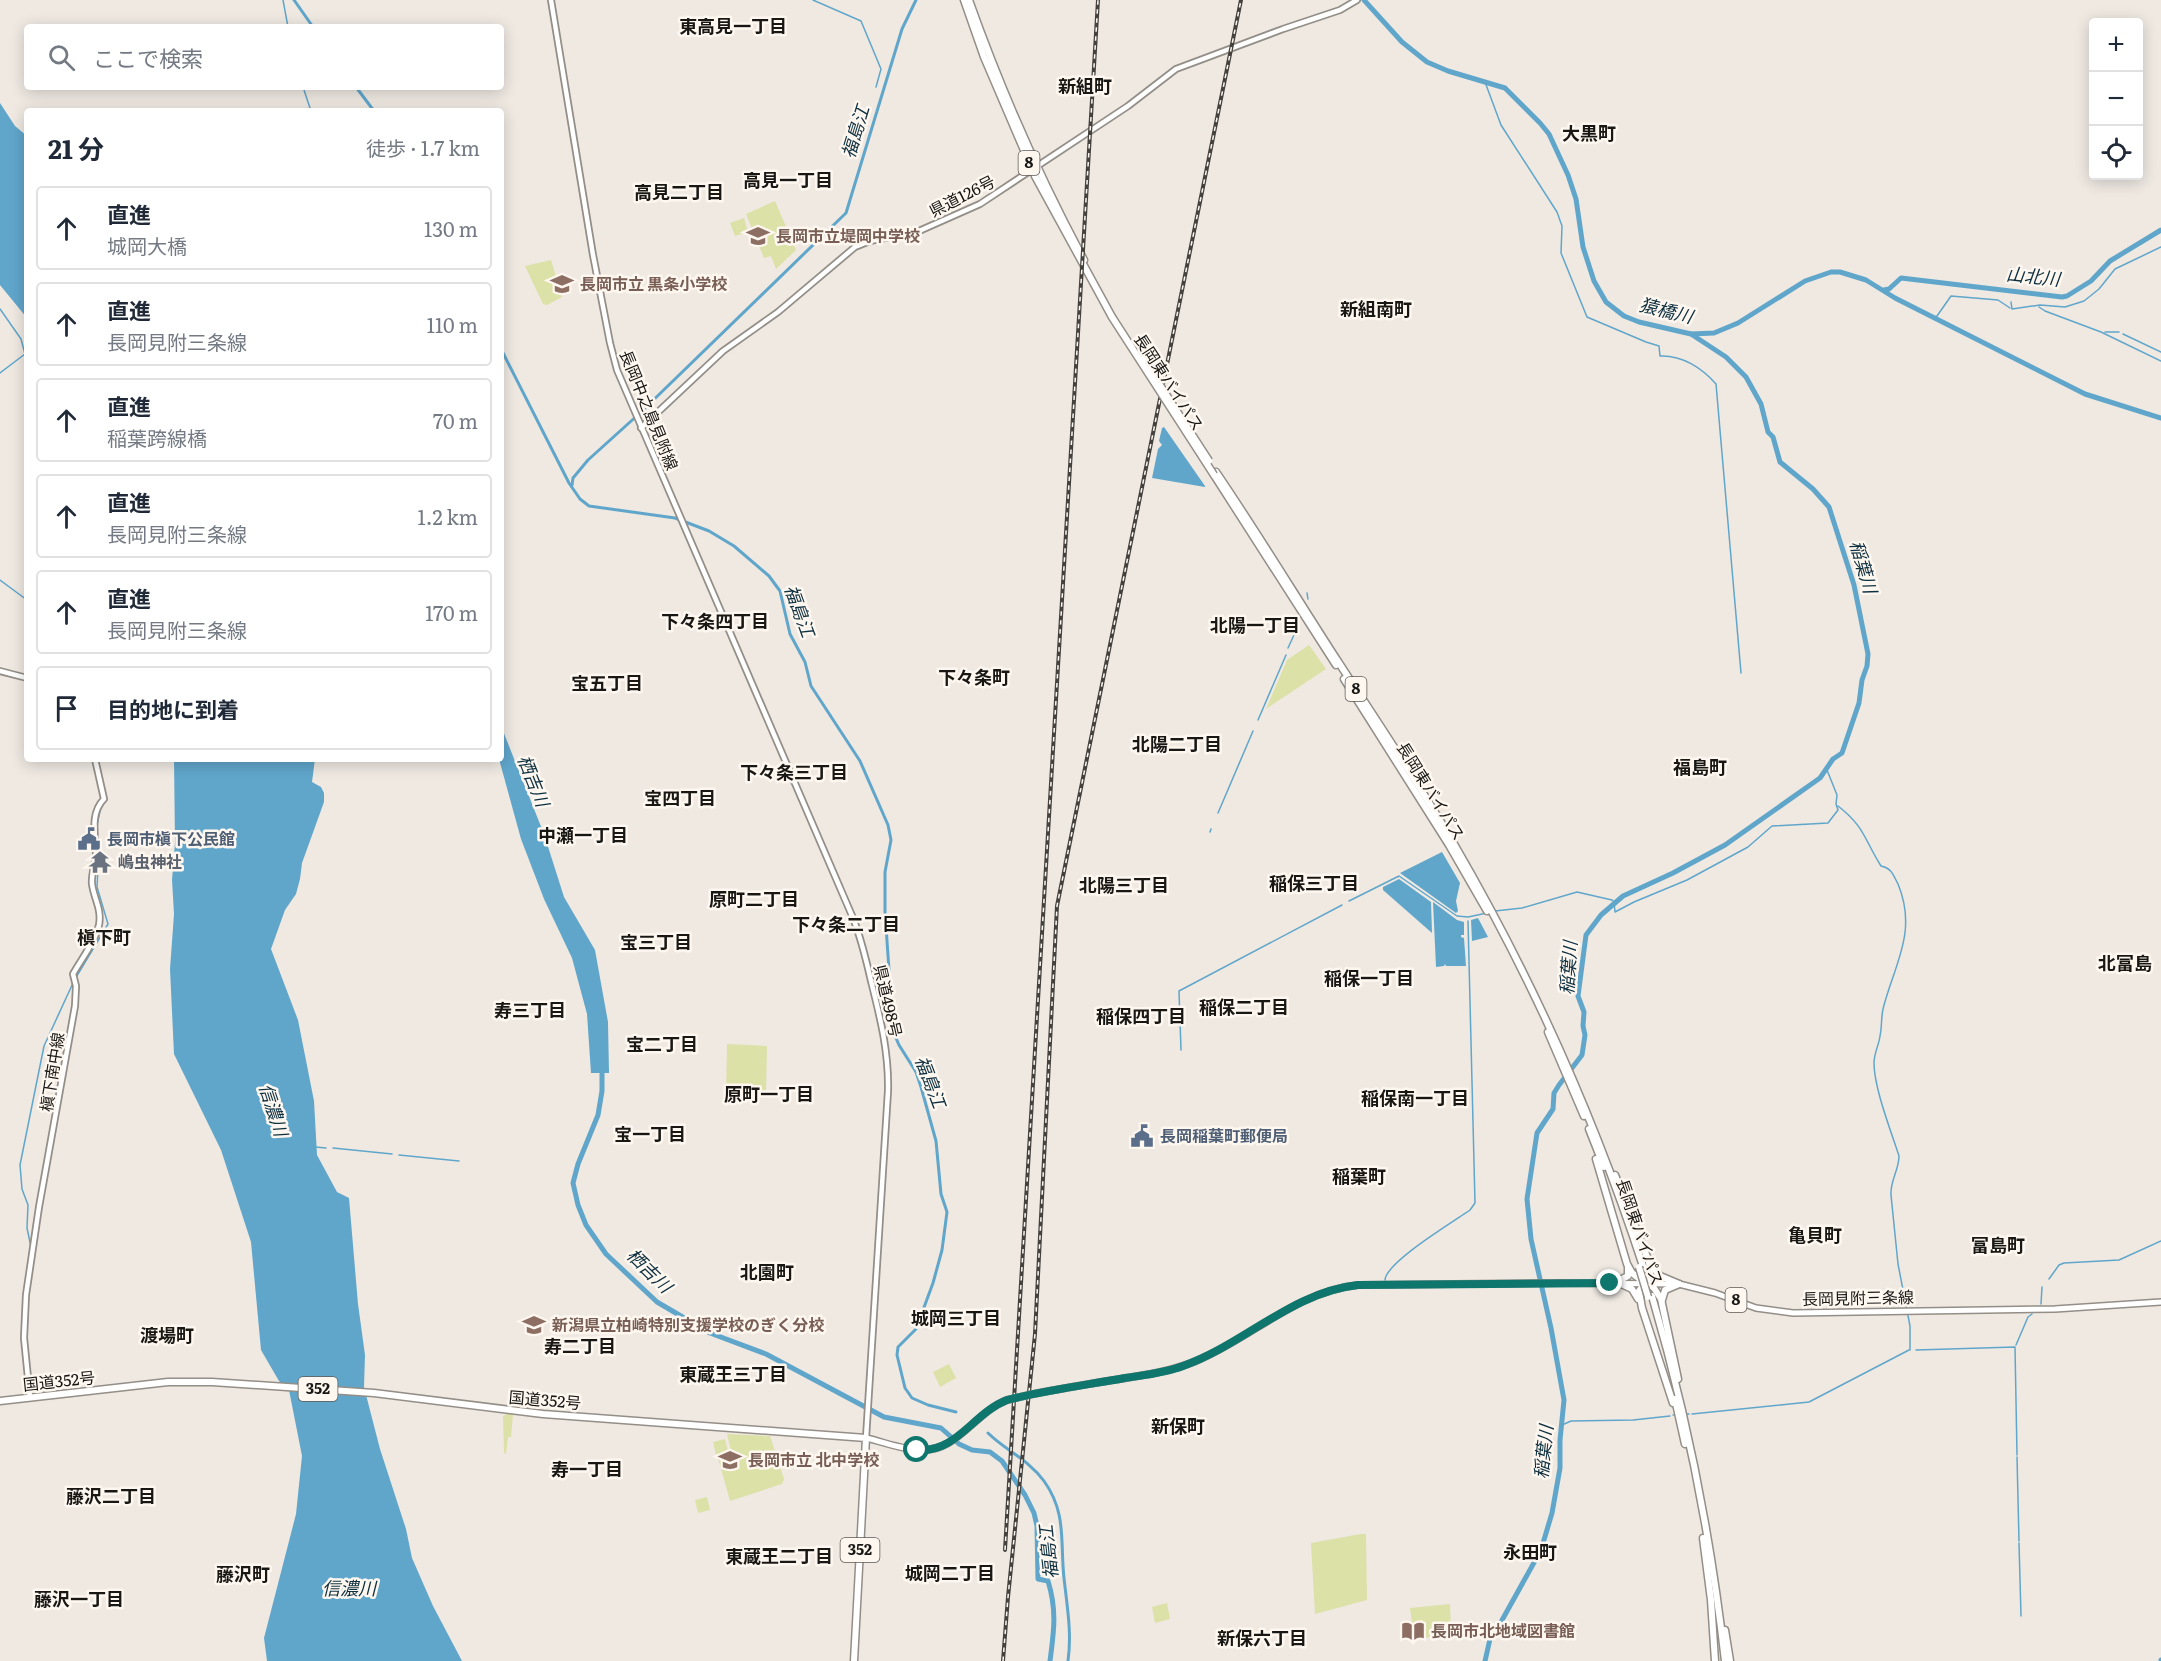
<!DOCTYPE html>
<html lang="ja">
<head>
<meta charset="utf-8">
<style>
	:root { --surface:#fff; --page:#f2f2f3; --text:#1f2937; --muted:#747a83; --line:#e0e1e3 }
	body { margin:0; font-family:Literata,"Noto Sans JP",serif; background:var(--page); color:var(--text) }
	.controls { position:absolute; right:18px; top:18px; display:grid; overflow:hidden; border-radius:6px; box-shadow:0 3px 15px #0003 }
	.controls button { width:54px; height:54px; display:grid; place-items:center; padding:0; border:0; border-bottom:2px solid var(--line); background:var(--surface); color:var(--text); font:30px sans-serif }
	.stop { position:absolute; width:18px; height:18px; margin:-14px; border:4px solid #0f766e; border-radius:50%; background:#fff }
	.stop.end { background:#0f766e; border-color:#fff; box-shadow:0 2px 6px #0008 }
	.list { margin:0; padding:0; list-style:none }
	h2 { display:flex; justify-content:space-between; align-items:center; height:78px; margin:0; padding:0 24px; font-size:26px }
	h2 small { font-size:20px; font-weight:400; color:var(--muted) }
	.list li { display:grid; grid-template-columns:39px 1fr auto; gap:18px; align-items:center; box-sizing:border-box; height:84px; margin:0 12px 12px; padding:0 12px; border:2px solid var(--line); border-radius:6px }
	.list b { display:block; font-size:22px; white-space:nowrap }
	.list p { margin:0; font-size:20px; white-space:nowrap; color:var(--muted) }
	.list em { font-size:20px; font-style:normal; color:var(--muted) }
	.icon { flex:none; width:33px; height:33px; fill:none; stroke:currentColor; stroke-width:2; stroke-linecap:round; stroke-linejoin:round }
	.map { position:relative; flex:none; width:2161px; height:1661px; overflow:hidden }
	.search { position:absolute; background:var(--surface); box-shadow:0 3px 15px #0003; left:24px; top:24px; width:480px; height:66px; display:flex; align-items:center; gap:15px; box-sizing:border-box; padding:0 21px; border-radius:6px; color:var(--muted); font-size:22px }
	.panel { position:absolute; background:var(--surface); box-shadow:0 3px 15px #0003; left:24px; top:108px; width:480px; height:654px; border-radius:6px }
	.map>svg:first-child { display:block }
</style>
</head>
<body>
<div class="map">
<svg width="2161" height="1661" viewBox="0 0 2161 1661">
	<rect width="100%" height="100%" fill="#efe9e2"/>
	<g fill="#dce1a7">
		<path d="M775,201L796,250L776,269L771,256L764,258L746,214Z"/>
		<path d="M744,218L748,232L735,236L730,223Z"/>
		<path d="M551,260L562,297L547,305L543,304L525,266Z"/>
		<path d="M1309,645L1326,669L1266,709L1287,660Z"/>
		<path d="M727,1044L767,1046L766,1092L726,1093Z"/>
		<path d="M949,1364L956,1378L940,1387L933,1372Z"/>
		<path d="M507,1414H513L511,1437H508L506,1454L504,1453L503,1416Z"/>
		<path d="M727,1434L770,1436L784,1479L782,1484L730,1501L718,1458L732,1455Z"/>
		<path d="M725,1439L728,1452L716,1455L713,1442Z"/>
		<path d="M707,1497L710,1510L698,1513L695,1500Z"/>
		<path d="M1361,1534H1366L1367,1600L1315,1614L1311,1543Z"/>
		<path d="M1167,1603L1170,1619L1155,1623L1152,1607Z"/>
		<path d="M1450,1604L1451,1633L1425,1638L1420,1622L1412,1623L1410,1608Z"/>
	</g>
	<g fill="#60a6cb">
		<path d="M0,103L15,126L27,136V318L0,285Z"/>
		<path d="M1164,427L1205,486V487L1152,478L1158,449L1162,445L1159,441L1162,428Z"/>
		<path d="M501,726L544,834L564,897L595,950L608,1022L609,1073H591L587,1014L572,958L544,899L521,839L499,759H501Z"/>
		<path d="M174,759H315L312,782L321,787L324,793V802L302,863L300,879L296,894L285,910L271,949L298,1020L314,1101L317,1155L337,1192L349,1198L358,1304L365,1355L364,1387L380,1449L406,1529L412,1558L433,1606L462,1661H267L264,1638L296,1514L302,1456L289,1390L279,1381L261,1350L251,1242L221,1150L174,1054L170,969L174,914L172,880L175,843Z"/>
		<path d="M1442,852L1460,883L1456,901L1458,911L1456,913L1400,873Z"/>
		<path d="M1399,879L1431,902L1432,933L1383,890V887Z"/>
		<path d="M1433,902L1457,920L1464,922V935H1461V937L1464,938L1466,966H1446L1445,964L1444,966L1436,967Z"/>
		<path d="M1478,918L1488,937L1472,941L1471,920Z"/>
	</g>
	<g fill="none" stroke-linecap="round" stroke-linejoin="round">
		<g stroke="#60a6cb" stroke-width="1.5">
			<path d="M283,0L288,27"/>
			<path d="M813,0L861,21L881,69L876,87"/>
			<path d="M1485,82L1501,125L1557,212L1562,226L1561,253L1587,317L1646,342L1659,346L1660,356C1682,355 1702,368 1716,384L1741,673"/>
			<path d="M303,87L311,111"/>
			<path d="M2011,268L2014,278"/>
			<path d="M2011,302L2012,309L2040,305L2065,307L2084,301L2099,289L2115,269L2161,247"/>
			<path d="M2039,307L2045,311L2101,332L2161,361"/>
			<path d="M0,309L21,339L25,354L0,373"/>
			<path d="M1933,318L1937,316L1951,296L1998,300L2010,308"/>
			<path d="M2105,332H2119"/>
			<path d="M2123,334L2161,352"/>
			<path d="M0,580L27,600"/>
			<path d="M1307,593L1308,599"/>
			<path d="M1288,648L1299,624"/>
			<path d="M1258,720L1286,655"/>
			<path d="M92,759L100,790"/>
			<path d="M1838,806C1865,827 1864,839 1881,866C1892,868 1893,875 1898,884C1918,932 1894,965 1883,1009C1881,1018 1882,1027 1880,1036C1879,1045 1874,1053 1874,1063C1874,1088 1891,1131 1899,1156C1899,1170 1890,1181 1891,1195L1898,1264L1910,1326V1350"/>
			<path d="M1218,813L1253,731"/>
			<path d="M97,825L101,806"/>
			<path d="M1210,832L1211,829"/>
			<path d="M1349,901L1399,876L1457,916L1468,917L1487,913"/>
			<path d="M1495,911L1522,908L1577,892L1612,900L1614,902L1615,912L1634,902L1687,880L1748,847L1772,826L1828,823L1838,810L1836,804L1837,795L1827,770"/>
			<path d="M75,979L108,924L97,887L99,850L97,833"/>
			<path d="M1181,1050L1179,991L1342,905"/>
			<path d="M315,1147L326,1148"/>
			<path d="M333,1148L392,1154"/>
			<path d="M399,1155L459,1161"/>
			<path d="M31,1247L27,1228L28,1205L22,1189L20,1165L44,1046L73,983"/>
			<path d="M2049,1279L2059,1265L2064,1263L2119,1260L2161,1241"/>
			<path d="M1385,1280C1386,1262 1453,1222 1470,1210L1475,1203L1468,921"/>
			<path d="M2041,1304L2042,1287"/>
			<path d="M2016,1345L2028,1317L2032,1314"/>
			<path d="M1916,1350L2015,1347L2017,1455"/>
			<path d="M1686,1414H1689"/>
			<path d="M1692,1414L1809,1402L1909,1350"/>
			<path d="M1673,1415H1675"/>
			<path d="M1562,1425L1571,1421L1633,1420L1670,1416"/>
			<path d="M2017,1457L2019,1541"/>
			<path d="M2019,1543L2021,1616"/>
		</g>
		<g stroke="#60a6cb" stroke-width="3">
			<path d="M294,0L313,27"/>
			<path d="M356,87L374,111"/>
			<path d="M501,349L569,483L580,499L589,506L675,518L709,531L734,546L769,576L780,591L790,634L805,662L811,686L860,761L888,825L891,840L885,872V912L889,970L886,1015L899,1045L916,1072L921,1087L936,1141L941,1194L947,1212L942,1250L933,1283L916,1329L898,1347L897,1355L905,1388L912,1398L928,1405L956,1412"/>
			<path d="M572,485L573,478L588,460L640,413L846,213L902,29L916,0"/>
			<path d="M988,1433C1005,1450 1029,1460 1044,1481C1067,1513 1060,1542 1064,1578C1067,1606 1072,1633 1068,1661"/>
		</g>
		<g stroke="#60a6cb" stroke-width="5">
			<path d="M1364,0L1402,42L1427,62L1448,71L1505,88L1540,123L1549,134L1568,175L1576,199L1583,247L1594,281L1606,302L1624,316L1639,322L1691,334L1714,333L1738,323L1805,281L1831,272H1840L1866,280L1895,298L2085,394L2161,418"/>
			<path d="M1884,290L1889,289L1901,278L2062,297L2067,296L2091,281L2110,261L2161,230"/>
			<path d="M602,1067V1091L598,1115L578,1164L573,1183L578,1205L586,1225L606,1254L657,1302L710,1333L766,1354L884,1417L941,1428L959,1444L972,1450L990,1452L1002,1461L1025,1495L1034,1513L1037,1526L1038,1579L1048,1581C1057,1610 1054,1631 1050,1661"/>
			<path d="M1485,1661L1490,1639L1495,1629L1501,1622L1541,1550L1552,1513L1560,1468V1440L1564,1400L1551,1328L1531,1239L1527,1199L1537,1133L1553,1109L1554,1093L1559,1085L1582,1055L1585,1035L1583,1026L1584,1012L1578,996L1586,935L1601,915L1623,896L1673,873L1725,845L1820,778L1833,759L1842,753L1859,703L1862,680L1867,666L1868,654L1854,585L1829,507L1813,489L1780,462L1773,437L1768,432L1761,404L1746,377L1726,357L1691,334"/>
			<path d="M2161,1661V1660"/>
		</g>
		<g stroke="#938e87" stroke-width="8">
			<g id="secondary">
				<path d="M551,0L593,255L610,343L617,370L853,918C861,938 866,959 871,981C880,1017 889,1052 888,1091L866,1438"/>
				<path d="M641,428L723,351L778,312L855,247L870,241L919,231L980,204L1128,106L1176,69L1283,29L1340,10L1357,0"/>
				<path d="M0,671L27,678"/>
				<path d="M30,1398L24,1338L26,1295L39,1207L75,1006L76,986L73,974C82,958 95,942 99,925C102,909 94,899 92,884C91,875 95,865 96,856C96,837 89,814 104,799L95,759"/>
			</g>
		</g>
		<g stroke="#938e87" stroke-width="8">
			<g id="primary">
				<path d="M1038,1393C1065,1388 1093,1383 1120,1379C1146,1375 1172,1371 1196,1361C1250,1339 1297,1291 1358,1285L1559,1283L1679,1284L1715,1293L1756,1308L1793,1313L2055,1309L2161,1302"/>
				<path d="M866,1438C884,1442 903,1450 921,1450C957,1452 974,1413 1007,1400"/>
			</g>
		</g>
		<g stroke="#938e87" stroke-width="9">
			<g id="trunk">
				<path d="M964,0L984,57L1035,176L1112,317"/>
				<path d="M969,0C1001,90 1039,176 1084,260"/>
				<path d="M1216,472C1259,535 1298,600 1339,663C1378,723 1418,782 1454,844C1532,978 1595,1119 1643,1266"/>
				<path d="M1214,475L1336,665"/>
				<path d="M1344,679L1449,845L1487,911"/>
				<path d="M1548,1032L1584,1116"/>
				<path d="M1589,1129L1604,1167"/>
				<path d="M1596,1159L1627,1264L1632,1273L1645,1283L1639,1291L1642,1308L1673,1403"/>
				<path d="M1615,1175L1649,1262L1650,1274L1646,1283L1654,1288L1661,1299L1678,1379"/>
				<path d="M1651,1265L1660,1276L1679,1284"/>
				<path d="M1616,1282L1628,1276V1268"/>
				<path d="M1619,1283L1632,1289L1638,1299"/>
				<path d="M1652,1296C1687,1415 1711,1538 1725,1661"/>
				<path d="M1662,1300L1665,1290L1679,1284"/>
				<path d="M1675,1399L1685,1444"/>
				<path d="M0,1401L168,1382H212L374,1393L543,1414L866,1438L854,1661"/>
				<path d="M1703,1538L1711,1600L1715,1661"/>
				<path d="M1725,1630L1730,1661"/>
			</g>
		</g>
		<use href="#secondary" stroke="#fff" stroke-width="4.5"/>
		<use href="#primary" stroke="#fff" stroke-width="5"/>
		<use href="#trunk" stroke="#fff" stroke-width="6"/>
		<g stroke="#45423e" stroke-width="4">
			<g id="rail">
				<path d="M1005,1550L1098,0"/>
				<path d="M1003,1661L1008,1597L1035,1334L1057,906L1241,0"/>
			</g>
		</g>
		<use href="#rail" stroke="#fdf7f0" stroke-width="1.5" stroke-dasharray="4.5" stroke-linecap="butt"/>
		<g stroke="#938e87" stroke-width="8" stroke-linecap="butt">
			<path id="primary-bridge" d="M1007,1400L1038,1393"/>
		</g>
		<g stroke="#938e87" stroke-width="9" stroke-linecap="butt">
			<g id="trunk-bridge">
				<path d="M1112,317L1214,475"/>
				<path d="M1143,359L1209,461"/>
				<path d="M1639,1267L1648,1297"/>
			</g>
		</g>
		<use href="#primary-bridge" stroke="#fff" stroke-width="5"/>
		<use href="#trunk-bridge" stroke="#fff" stroke-width="6"/>
	</g>
	<g fill="none" stroke-linecap="round" stroke-linejoin="round">
		<path stroke="#0f766e" stroke-width="8" d="M917,1450C957,1453 973,1413 1007,1400C1046,1390 1086,1385 1125,1378C1144,1375 1165,1373 1183,1366C1243,1345 1292,1292 1358,1285L1610,1283"/>
	</g>
	<defs>
		<g id="school-bare" transform="scale(1.8)"><path d="M0-5L7-2L0 1L-7-2ZM-4 1L0 2.5L4 1V4Q0 6-4 4Z" fill="#8d6e63" stroke="#fdf7f0" stroke-width="2.5" paint-order="stroke"/></g>
		<g id="civic-bare" transform="scale(1.8)"><path d="M-.6-6.5H3V-4.5H.6V-3L4-1V1h2V6H-6V1h2V-1L-.6-3ZM-1.2 2.5V6h2.4V2.5Z" fill="#5c6f8a" stroke="#fdf7f0" stroke-width="2.5" paint-order="stroke"/></g>
		<g id="temple-bare" transform="scale(1.8)"><path d="M0-6L5-2H3V0L6.5 2.5H4V6H1.5V3h-3V6H-4V2.5H-6.5L-3 0V-2H-5Z" fill="#6b7280" stroke="#fdf7f0" stroke-width="2.5" paint-order="stroke"/></g>
		<g id="library-bare" transform="scale(1.8)"><path d="M-6-4Q-3-5.5-.7-3.5V5Q-3 3-6 4ZM6-4Q3-5.5 .7-3.5V5Q3 3 6 4Z" fill="#8d6e63" stroke="#fdf7f0" stroke-width="2.5" paint-order="stroke"/></g>
	</defs>
	<g fill-rule="evenodd">
		<use href="#school-bare" x="758" y="236"/>
		<use href="#school-bare" x="562" y="284"/>
		<use href="#civic-bare" x="89" y="839"/>
		<use href="#temple-bare" x="100" y="862"/>
		<use href="#civic-bare" x="1142" y="1136"/>
		<use href="#school-bare" x="534" y="1325"/>
		<use href="#school-bare" x="730" y="1460"/>
		<use href="#library-bare" x="1413" y="1631"/>
	</g>
	<g text-anchor="middle" stroke-width="5" stroke-linejoin="round" paint-order="stroke">
		<g fill="#fdf7f0" stroke="#5d5a56" stroke-width="1.5">
			<rect x="1018.5" y="151" width="21" height="24" rx="4.5"/>
			<rect x="1345.5" y="677" width="21" height="24" rx="4.5"/>
			<rect x="1725.5" y="1288" width="21" height="24" rx="4.5"/>
			<rect x="298.5" y="1377" width="39" height="24" rx="4.5"/>
			<rect x="840.5" y="1538" width="39" height="24" rx="4.5"/>
		</g>
		<g font-size="15" font-weight="bold" fill="#191714">
			<text x="1029" y="168">8</text>
			<text x="1356" y="694">8</text>
			<text x="1736" y="1305">8</text>
			<text x="318" y="1394">352</text>
			<text x="860" y="1555">352</text>
		</g>
		<g font-size="16" fill="#191714" stroke="#fdf7f0">
			<text transform="translate(962 196) rotate(-27)" y="6">県道126号</text>
			<text transform="translate(1169 382) rotate(57)" y="6">長岡東バイパス</text>
			<text transform="translate(649 410) rotate(68)" y="6">長岡中之島見附線</text>
			<text transform="translate(1431 791) rotate(58)" y="6">長岡東バイパス</text>
			<text transform="translate(888 1001) rotate(77)" y="6">県道498号</text>
			<text transform="translate(52 1072) rotate(-81)" y="6">槇下南中線</text>
			<text transform="translate(1640 1232) rotate(71)" y="6">長岡東バイパス</text>
			<text transform="translate(1858 1298) rotate(-1)" y="6">長岡見附三条線</text>
			<text transform="translate(59 1381) rotate(-6)" y="6">国道352号</text>
			<text transform="translate(545 1400) rotate(5)" y="6">国道352号</text>
		</g>
		<g font-size="16" font-weight="bold" fill="#785e54" stroke="#fdf7f0" text-anchor="start">
			<text x="776" y="242">長岡市立堤岡中学校</text>
			<text x="580" y="290">長岡市立 黒条小学校</text>
			<text x="552" y="1331">新潟県立柏崎特別支援学校のぎく分校</text>
			<text x="748" y="1466">長岡市立 北中学校</text>
			<text x="1431" y="1637">長岡市北地域図書館</text>
		</g>
		<g font-size="16" font-weight="bold" fill="#4e5e75" stroke="#fdf7f0" text-anchor="start">
			<text x="107" y="845">長岡市槇下公民館</text>
			<text x="1160" y="1142">長岡稲葉町郵便局</text>
		</g>
		<g font-size="16" font-weight="bold" fill="#5b616d" stroke="#fdf7f0" text-anchor="start">
			<text x="118" y="868">嶋虫神社</text>
		</g>
		<g font-size="18" font-weight="bold" fill="#191714" stroke="#fdf7f0">
			<text x="733" y="33">東高見一丁目</text>
			<text x="1085" y="93">新組町</text>
			<text x="1589" y="140">大黒町</text>
			<text x="788" y="187">高見一丁目</text>
			<text x="679" y="199">高見二丁目</text>
			<text x="1376" y="316">新組南町</text>
			<text x="715" y="628">下々条四丁目</text>
			<text x="1255" y="632">北陽一丁目</text>
			<text x="974" y="684">下々条町</text>
			<text x="607" y="690">宝五丁目</text>
			<text x="1177" y="751">北陽二丁目</text>
			<text x="1700" y="774">福島町</text>
			<text x="794" y="779">下々条三丁目</text>
			<text x="680" y="805">宝四丁目</text>
			<text x="583" y="842">中瀬一丁目</text>
			<text x="1314" y="890">稲保三丁目</text>
			<text x="1124" y="892">北陽三丁目</text>
			<text x="754" y="906">原町二丁目</text>
			<text x="846" y="931">下々条二丁目</text>
			<text x="104" y="944">槇下町</text>
			<text x="656" y="949">宝三丁目</text>
			<text x="2125" y="970">北富島</text>
			<text x="1369" y="985">稲保一丁目</text>
			<text x="1244" y="1014">稲保二丁目</text>
			<text x="530" y="1017">寿三丁目</text>
			<text x="1141" y="1023">稲保四丁目</text>
			<text x="662" y="1051">宝二丁目</text>
			<text x="769" y="1101">原町一丁目</text>
			<text x="1415" y="1105">稲保南一丁目</text>
			<text x="650" y="1141">宝一丁目</text>
			<text x="1359" y="1183">稲葉町</text>
			<text x="1815" y="1242">亀貝町</text>
			<text x="1998" y="1252">富島町</text>
			<text x="767" y="1279">北園町</text>
			<text x="956" y="1325">城岡三丁目</text>
			<text x="167" y="1342">渡場町</text>
			<text x="580" y="1353">寿二丁目</text>
			<text x="733" y="1381">東蔵王三丁目</text>
			<text x="1178" y="1433">新保町</text>
			<text x="587" y="1476">寿一丁目</text>
			<text x="111" y="1503">藤沢二丁目</text>
			<text x="1530" y="1559">永田町</text>
			<text x="779" y="1563">東蔵王二丁目</text>
			<text x="950" y="1580">城岡二丁目</text>
			<text x="243" y="1581">藤沢町</text>
			<text x="79" y="1606">藤沢一丁目</text>
			<text x="1262" y="1645">新保六丁目</text>
		</g>
		<g font-size="18" font-style="italic" fill="#0f3040" stroke="#fdf7f0">
			<text transform="translate(856 132) rotate(-73)" y="6">福島江</text>
			<text transform="translate(2033 277) rotate(6)" y="6">山北川</text>
			<text transform="translate(1666 311) rotate(14)" y="6">猿橋川</text>
			<text transform="translate(1863 567) rotate(74)" y="6">稲葉川</text>
			<text transform="translate(799 611) rotate(70)" y="6">福島江</text>
			<text transform="translate(533 781) rotate(68)" y="6">栖吉川</text>
			<text transform="translate(1569 968) rotate(-86)" y="6">稲葉川</text>
			<text transform="translate(930 1082) rotate(69)" y="6">福島江</text>
			<text transform="translate(273 1110) rotate(72)" y="6">信濃川</text>
			<text transform="translate(649 1271) rotate(44)" y="6">栖吉川</text>
			<text transform="translate(1544 1452) rotate(-84)" y="6">稲葉川</text>
			<text transform="translate(1049 1552) rotate(-96)" y="6">福島江</text>
			<text x="349" y="1595">信濃川</text>
		</g>
	</g>
</svg>
<div class="controls">
<button>+</button>
<button>−</button>
<button><svg class="icon" aria-label="locate" viewBox="0 0 24 24"><circle cx="12" cy="12" r="6"/><path d="M12 2v4M12 18v4M2 12h4M18 12h4"/></svg></button>
</div>
<div class="stop" style="left:917px;top:1450px"></div>
<div class="stop end" style="left:1610px;top:1283px"></div>
<div class="search"><svg class="icon" aria-label="search" viewBox="0 0 24 24"><circle cx="10" cy="10" r="6"/><path d="M15 15l6 6"/></svg>ここで検索</div>
<section class="panel">
<h2>21 分<small>徒歩 · 1.7 km</small></h2>
<ul class="list">
<li><svg class="icon" aria-label="ahead" viewBox="0 0 24 24"><path d="M12 20V5M6 11l6-6 6 6"/></svg><div><b>直進</b><p>城岡大橋</p></div><em>130 m</em></li>
<li><svg class="icon" aria-label="ahead" viewBox="0 0 24 24"><path d="M12 20V5M6 11l6-6 6 6"/></svg><div><b>直進</b><p>長岡見附三条線</p></div><em>110 m</em></li>
<li><svg class="icon" aria-label="ahead" viewBox="0 0 24 24"><path d="M12 20V5M6 11l6-6 6 6"/></svg><div><b>直進</b><p>稲葉跨線橋</p></div><em>70 m</em></li>
<li><svg class="icon" aria-label="ahead" viewBox="0 0 24 24"><path d="M12 20V5M6 11l6-6 6 6"/></svg><div><b>直進</b><p>長岡見附三条線</p></div><em>1.2 km</em></li>
<li><svg class="icon" aria-label="ahead" viewBox="0 0 24 24"><path d="M12 20V5M6 11l6-6 6 6"/></svg><div><b>直進</b><p>長岡見附三条線</p></div><em>170 m</em></li>
<li><svg class="icon" aria-label="arrive" viewBox="0 0 24 24"><path d="M6 21V4h12l-3 4 3 4H6"/></svg><div><b>目的地に到着</b></div></li>
</ul>
</section>
</div>
</body>
</html>
